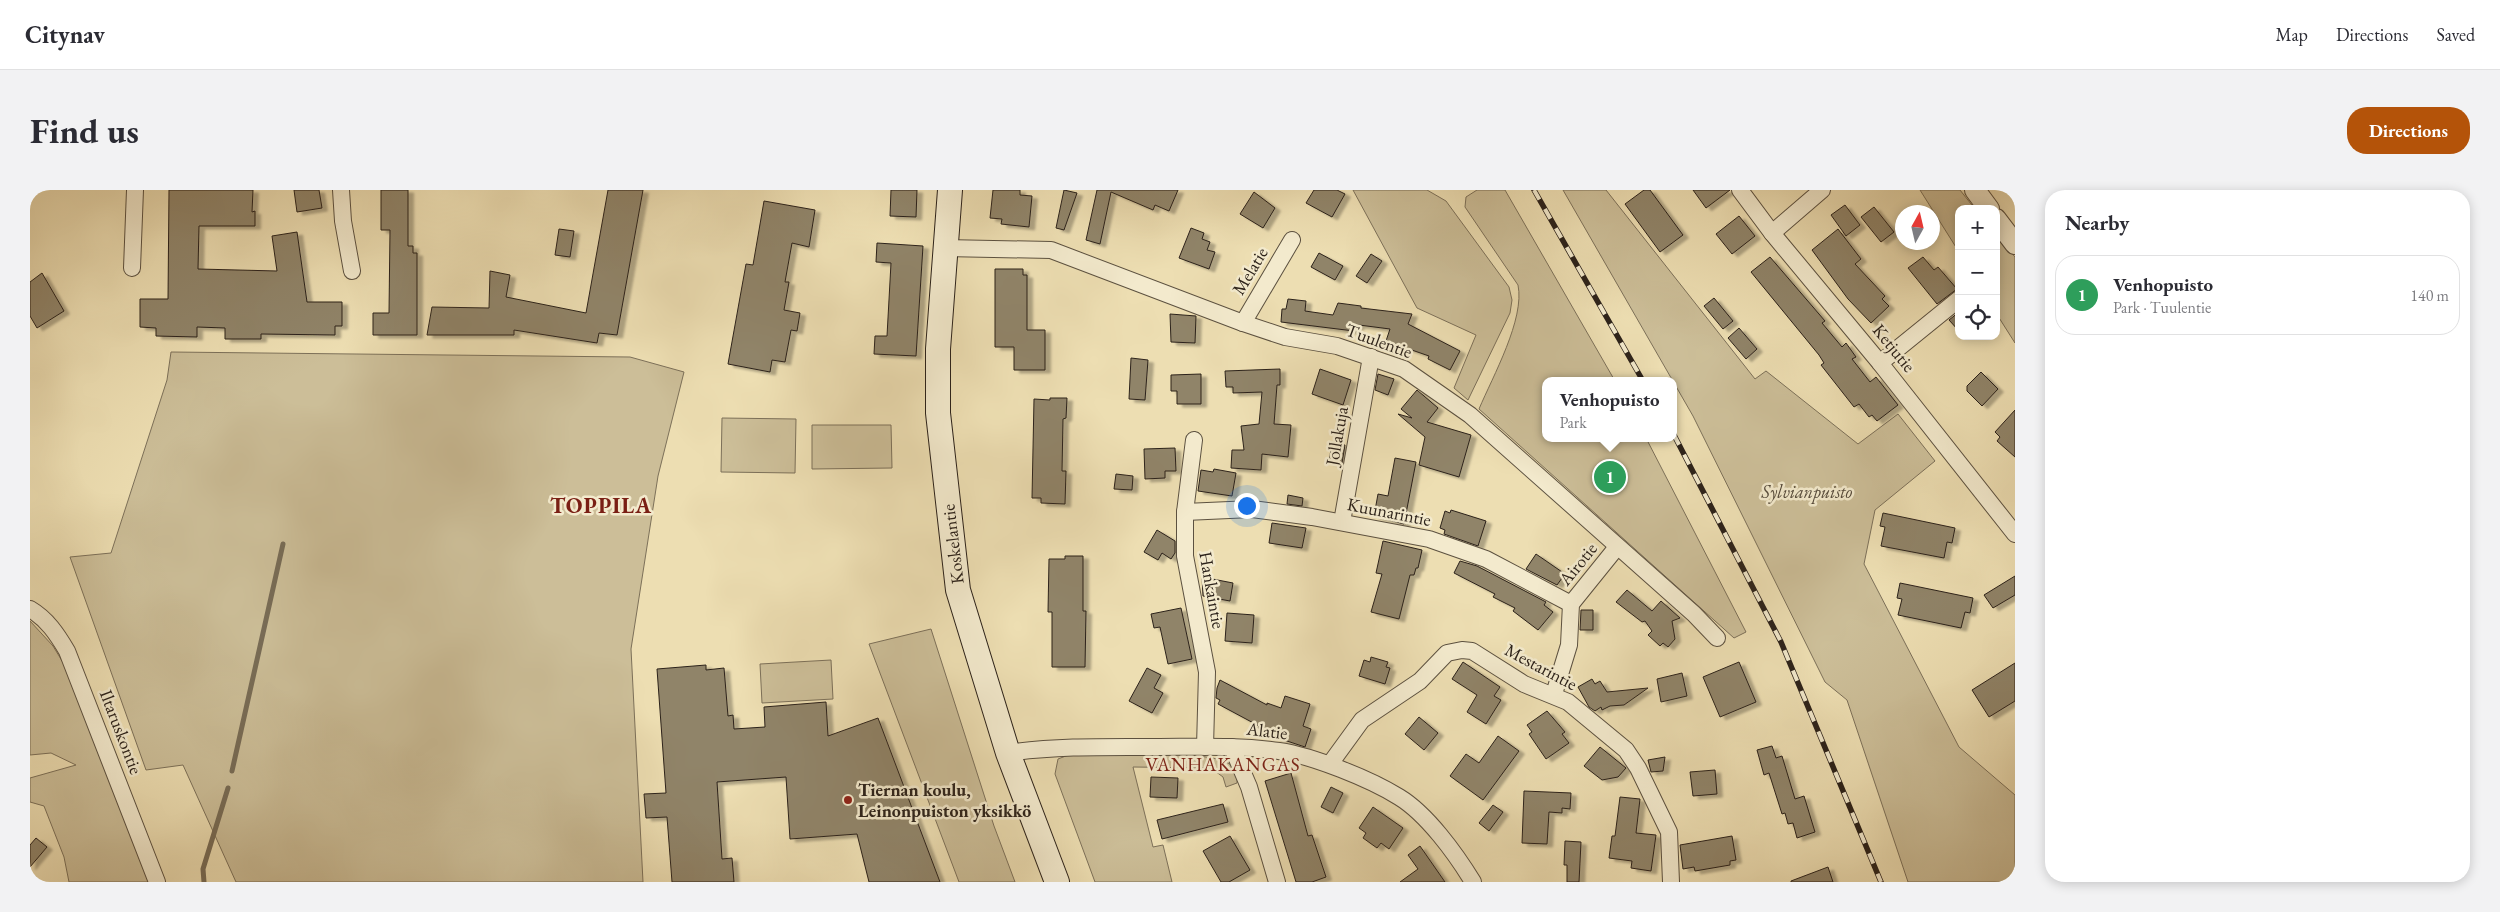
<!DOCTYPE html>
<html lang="en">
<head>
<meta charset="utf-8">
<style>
	:root { --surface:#fff; --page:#f2f2f3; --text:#2b2b33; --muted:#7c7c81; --line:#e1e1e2; --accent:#b45309 }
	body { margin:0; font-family:"EB Garamond",serif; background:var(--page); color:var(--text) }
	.controls { position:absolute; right:15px; top:15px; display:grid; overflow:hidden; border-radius:10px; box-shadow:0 2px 12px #0003 }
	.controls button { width:45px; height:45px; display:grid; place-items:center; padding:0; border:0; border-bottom:1px solid var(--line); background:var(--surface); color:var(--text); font:25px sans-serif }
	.compass { position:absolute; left:1865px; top:15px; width:45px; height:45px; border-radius:50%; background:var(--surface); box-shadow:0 2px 12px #0003; rotate:8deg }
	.you { position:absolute; left:1216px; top:315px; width:18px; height:18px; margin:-12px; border:4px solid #fff; border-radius:50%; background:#1a73e8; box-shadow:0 0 0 8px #1a73e833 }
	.badge { display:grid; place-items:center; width:32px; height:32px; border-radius:50%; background:var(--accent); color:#fff; font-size:16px; font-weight:700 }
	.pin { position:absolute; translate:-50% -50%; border:2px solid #fff; box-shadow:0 1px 5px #0006 }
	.popup { position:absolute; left:1512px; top:187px; width:135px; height:65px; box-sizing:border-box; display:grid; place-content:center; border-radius:10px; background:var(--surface); filter:drop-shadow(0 1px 4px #0005); font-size:16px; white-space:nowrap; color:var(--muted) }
	.popup b { font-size:19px; color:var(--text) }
	.popup::after { content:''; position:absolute; left:50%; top:100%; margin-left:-10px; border:10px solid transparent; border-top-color:var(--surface) }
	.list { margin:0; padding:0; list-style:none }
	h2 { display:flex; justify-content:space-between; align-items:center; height:65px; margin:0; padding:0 20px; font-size:21px }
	h2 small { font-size:16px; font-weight:400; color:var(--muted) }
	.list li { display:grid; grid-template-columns:32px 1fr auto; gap:15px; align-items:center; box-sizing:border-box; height:80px; margin:0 10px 10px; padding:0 10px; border:1px solid var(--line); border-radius:20px }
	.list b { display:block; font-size:19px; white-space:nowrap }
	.list p { margin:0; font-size:16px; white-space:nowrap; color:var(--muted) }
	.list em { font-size:16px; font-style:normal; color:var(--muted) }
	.icon { flex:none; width:28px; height:28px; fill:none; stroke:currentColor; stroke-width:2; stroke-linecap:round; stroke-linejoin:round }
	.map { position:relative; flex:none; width:1985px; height:692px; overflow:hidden; border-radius:20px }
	header { display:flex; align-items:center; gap:30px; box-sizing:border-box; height:70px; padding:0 25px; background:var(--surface); border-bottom:1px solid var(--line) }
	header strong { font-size:24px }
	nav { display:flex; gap:28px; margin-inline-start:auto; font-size:18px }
	.intro { display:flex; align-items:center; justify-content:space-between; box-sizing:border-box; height:120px; padding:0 30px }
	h1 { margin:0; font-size:35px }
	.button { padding:12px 22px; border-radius:20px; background:var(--accent); color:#fff; font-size:18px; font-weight:700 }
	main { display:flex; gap:30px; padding:0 30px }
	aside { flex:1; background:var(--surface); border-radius:20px; box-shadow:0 2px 12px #0003 }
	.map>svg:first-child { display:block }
</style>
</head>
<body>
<header>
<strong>Citynav</strong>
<nav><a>Map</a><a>Directions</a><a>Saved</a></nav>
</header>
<div class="intro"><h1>Find us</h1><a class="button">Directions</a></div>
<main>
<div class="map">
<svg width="1985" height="692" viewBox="0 0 1985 692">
	<defs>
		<filter id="shadow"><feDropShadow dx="5.5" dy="3" stdDeviation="1" flood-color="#0004"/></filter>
	</defs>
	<rect width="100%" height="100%" fill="#eddeb2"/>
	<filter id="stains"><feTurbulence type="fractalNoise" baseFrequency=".004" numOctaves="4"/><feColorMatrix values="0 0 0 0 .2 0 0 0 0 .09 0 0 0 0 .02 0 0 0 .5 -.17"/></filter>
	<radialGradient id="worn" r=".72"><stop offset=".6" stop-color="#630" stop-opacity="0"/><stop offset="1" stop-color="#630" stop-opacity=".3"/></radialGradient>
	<g fill="#ccbe98" stroke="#7c7059">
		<path d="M1323,0H1397L1416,11L1479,97L1482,110L1480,123L1438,210L1424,198L1446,145L1387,118Z"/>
		<path d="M1447,0H1475L1585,191H1516V248H1616L1716,442L1704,448L1449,219C1463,186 1495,129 1488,95L1435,17L1436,7Z"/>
		<path d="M1533,0H1576L1725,189L1736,181L1828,254L1868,224L1905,271L1845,320L1834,374L1929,557L1985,605V692H1878L1817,510L1795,492L1663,226Z"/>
		<path d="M1890,0H1930L1945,19H1929V62Z"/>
		<path d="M1966,44L1985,67V153L1966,123Z"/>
		<path d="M141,162L600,167L654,182L628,286L601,459L613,692H206L153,575L116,580L40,367L81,363L137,190Z"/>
		<path d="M692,228L766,229L765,283L691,282Z"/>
		<path d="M782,235H861L862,278L782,279Z"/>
		<path d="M0,431L23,456L40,484L119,692H39L34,667L14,616L0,612V588L46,575L21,563L0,565Z"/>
		<path d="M901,439L964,636L985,692H929L839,454Z"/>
		<path d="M801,470L803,509L732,513L730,474Z"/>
		<path d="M1041,564C1070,564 1178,560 1198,573C1205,577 1208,585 1207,593L1196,597L1193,587L1181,578L1103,577L1123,657L1133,655L1142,692H1065L1025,584L1028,569Z"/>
	</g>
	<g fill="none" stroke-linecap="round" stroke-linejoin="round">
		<g stroke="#786c56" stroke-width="5">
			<path d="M202,581L253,354"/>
			<path d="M174,692L173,679L198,598"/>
		</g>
	</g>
	<g fill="#908469" stroke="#2c221a" filter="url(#shadow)">
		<path d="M139,0H223L222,22L225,21V36H169L168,79L247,81L242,46L267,42L277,112H312V136H305V145L231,144V149H195V138L167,137V147L126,146V138L110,137V109H138Z"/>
		<path d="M264,0H289L292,18L267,22Z"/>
		<path d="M351,0H378V56H383V63H387V145H343V123H359L360,40H351Z"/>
		<path d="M578,0H613L587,145L569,143L567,153L484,140V145H397L402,117L459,118L460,81L480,85L476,107L556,123Z"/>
		<path d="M861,0H887L886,27L860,26Z"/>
		<path d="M963,0H990V5L1002,6L999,37L971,34L972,29L960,28Z"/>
		<path d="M1034,0L1047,3L1034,40L1026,38Z"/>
		<path d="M1067,0H1148L1139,21L1125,15L1123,20L1081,2L1070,54L1056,50Z"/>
		<path d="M1284,0H1307L1315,4L1302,27L1276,13Z"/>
		<path d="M1614,0H1620L1653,45L1630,62L1595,14Z"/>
		<path d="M1663,0H1700L1676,18Z"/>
		<path d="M1224,2L1245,18L1233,38L1210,24Z"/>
		<path d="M734,11L785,20L779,57L762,53L755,92H759L754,120L770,123L767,141L761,140L755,172L742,170L740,182L698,174L716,74L723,75Z"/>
		<path d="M1815,15L1830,35L1816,46L1801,25Z"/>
		<path d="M1844,17L1864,42L1851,52L1831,27Z"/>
		<path d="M1709,26L1725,46L1702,64L1686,44Z"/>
		<path d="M1161,38L1174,43L1172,49L1180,52L1177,60L1185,62L1179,79L1149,68Z"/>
		<path d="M529,39L544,41L540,67L525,65Z"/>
		<path d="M1808,39L1831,69L1825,74L1855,106L1852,109L1859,116L1841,133L1818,109L1782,60Z"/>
		<path d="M847,53L893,56L886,166L844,164L845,146H857L861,73L846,72Z"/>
		<path d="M1289,63L1313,76L1305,90L1281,77Z"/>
		<path d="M1341,64L1352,71L1337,93L1326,86Z"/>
		<path d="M1740,67L1795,131L1792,133L1812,157L1816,153L1826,167L1822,169L1840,192L1846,187L1868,215L1847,231L1842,225L1839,227L1829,214L1824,217L1791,175L1794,173L1789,165L1721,82Z"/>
		<path d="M1893,67L1904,80L1908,77L1927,99L1907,114L1878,78Z"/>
		<path d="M965,79H993V85H997V140H1015V180H984V157H965Z"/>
		<path d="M12,83L34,121L7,138L0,126V92Z"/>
		<path d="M1684,108L1703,131L1693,139L1674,116Z"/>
		<path d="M1258,109L1276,111L1275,121L1303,125L1308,113L1331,116V118L1382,124L1378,134L1430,161L1420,180L1398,169L1399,166L1356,151L1360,139L1329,135L1328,137H1324V141L1251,132L1252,119H1256Z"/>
		<path d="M1929,122V141L1919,130Z"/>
		<path d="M1140,124L1166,126L1165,153L1141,152Z"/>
		<path d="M1709,138L1727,159L1716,169L1698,148Z"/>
		<path d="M1101,168L1118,170L1115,210L1099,209Z"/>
		<path d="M1250,179V195H1247L1244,234L1261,235L1258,267L1232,264L1231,280L1201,278L1202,260H1214L1211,236L1229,234L1232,202L1203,203V197H1196L1195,181Z"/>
		<path d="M1290,179L1321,190L1313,215L1282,204Z"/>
		<path d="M1951,182L1968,199L1952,216L1937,201V196Z"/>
		<path d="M1171,184V214H1147V201H1141V185Z"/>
		<path d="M1348,184L1364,189L1358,205L1345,200Z"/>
		<path d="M1387,200L1408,218L1397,232L1441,245L1429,287L1389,275L1395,247L1368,224L1382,228L1371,219Z"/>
		<path d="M1020,208H1037L1036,228L1033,229L1032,281H1036L1035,314L1011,313V308H1002L1004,209L1020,210Z"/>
		<path d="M1985,220V267L1967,251L1970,247L1965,242Z"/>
		<path d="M1302,253L1315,255L1312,273L1299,272Z"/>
		<path d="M1145,258L1146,281H1135V288L1115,289L1114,259Z"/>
		<path d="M1365,268L1386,272L1374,334L1344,326L1348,304L1358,306Z"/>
		<path d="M1184,279L1206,283L1202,306L1168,301L1171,280L1183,282Z"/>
		<path d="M1086,284L1103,286L1102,300L1084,299Z"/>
		<path d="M1258,305L1273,308L1272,316L1257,314Z"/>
		<path d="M1421,320L1456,331L1448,356L1414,344L1415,340L1410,338L1415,321L1420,323Z"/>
		<path d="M1853,323L1925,338L1922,353L1917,352L1914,368L1851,356L1855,337L1850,336Z"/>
		<path d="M1242,333L1276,338L1272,358L1239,353Z"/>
		<path d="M1127,340L1145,351V363L1141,369L1132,363L1128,370L1114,362Z"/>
		<path d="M1353,351L1392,360L1388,378H1386L1384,385H1380L1369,429L1341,422L1352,384L1346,383Z"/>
		<path d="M1506,364L1535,384L1527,395L1496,379Z"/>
		<path d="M1035,366H1053V421H1056L1055,477H1022V422H1018L1019,369H1035Z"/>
		<path d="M1430,371L1447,376L1516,412L1514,415L1523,422L1508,440L1483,421L1485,418L1463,407L1465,404L1424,383Z"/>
		<path d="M1985,386V405L1963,418L1954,405Z"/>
		<path d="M1172,387L1203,393L1200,411L1173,406Z"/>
		<path d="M1870,393L1943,408L1940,423L1935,422L1931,438L1868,425L1872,409L1867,408Z"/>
		<path d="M1597,400L1622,421L1631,411L1650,428L1642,431L1645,449L1638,457L1633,453L1630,456L1618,445L1622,441L1615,431L1612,432L1586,412Z"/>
		<path d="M1151,418L1162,469L1138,474L1130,437L1124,438L1121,424Z"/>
		<path d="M1551,420H1563V440H1550Z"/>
		<path d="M1197,423L1224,425L1222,453L1195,451Z"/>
		<path d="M1341,467L1358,472L1356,477L1360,478L1355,494L1329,486L1334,470L1340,472Z"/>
		<path d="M1433,472L1470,497L1464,506L1471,510L1456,534L1437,522L1447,505L1422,489Z"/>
		<path d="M1709,472L1726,512L1690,527L1673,487Z"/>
		<path d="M1985,473V511L1959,527L1942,500Z"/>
		<path d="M676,475V480L694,478L698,526L703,525L704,539L735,537L734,517L796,512L798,546L848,528L910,692H839L827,644L760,649L756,587L687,592L692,669L702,668L704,692H642L637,627L616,628L614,604L636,603L627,479Z"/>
		<path d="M1117,478L1131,485L1124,498L1133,503L1122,523L1099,511Z"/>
		<path d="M1652,483L1657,506L1631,512L1627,489Z"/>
		<path d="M1562,489L1565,494L1570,491L1577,502L1618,498L1594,515L1580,516L1572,520L1571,517L1565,521L1559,517L1548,497Z"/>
		<path d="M1190,490L1237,515V513L1251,518L1255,506L1280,514L1273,536L1281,539L1275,557L1245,547L1246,545L1228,538L1229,536L1188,514L1190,510L1186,508L1187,498Z"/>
		<path d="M1517,521L1535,542L1532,544L1539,553L1516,569L1499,544L1502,542L1497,535Z"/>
		<path d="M1389,527L1408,543L1394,560L1375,544Z"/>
		<path d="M1468,546L1489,561L1453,610L1420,586L1436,564L1449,573Z"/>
		<path d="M1742,556L1746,568L1752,566L1765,609L1774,606L1785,642L1767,648L1763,633L1758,634L1755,623L1752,624L1739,583L1734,585L1727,560Z"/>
		<path d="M1570,557L1596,578L1588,587L1572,590L1554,576Z"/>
		<path d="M1635,567L1633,581L1621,582L1618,570Z"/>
		<path d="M1685,580L1687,604L1663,606L1660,582Z"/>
		<path d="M1261,583L1278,646L1282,645L1296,687L1282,692H1266L1235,591Z"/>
		<path d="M1121,587L1148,588L1147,608L1120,607Z"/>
		<path d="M1301,597L1313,603L1303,623L1291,617Z"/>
		<path d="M1494,601L1541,603L1540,619L1532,618V623L1519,622L1517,654L1492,653Z"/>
		<path d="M1590,607L1610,609L1606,643L1626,645L1621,681L1601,678L1602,671L1579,668L1582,646H1585Z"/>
		<path d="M1193,614L1198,632L1132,649L1127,630Z"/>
		<path d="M1463,615L1473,622L1459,641L1449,633Z"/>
		<path d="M1343,617L1373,638L1359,659L1351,653L1347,658L1333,648L1336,643L1329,638Z"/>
		<path d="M1200,646L1220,680L1199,692H1191L1173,661Z"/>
		<path d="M1702,646L1706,670L1700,671V675L1665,681L1664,677L1653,679L1650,655Z"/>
		<path d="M6,648L17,657L0,677V655Z"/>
		<path d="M1535,651L1551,652L1549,692H1537V675H1534Z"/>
		<path d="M1390,656L1415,692H1370L1388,679L1378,665Z"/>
		<path d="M1798,677L1803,692H1761V691Z"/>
	</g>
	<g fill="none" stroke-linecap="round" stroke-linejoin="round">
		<g stroke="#5c5140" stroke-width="18">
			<g id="minor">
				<path d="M311,0L313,31L322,81"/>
				<path d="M1710,0L1742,43L1850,173L1985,344"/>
				<path d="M1742,43L1792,0"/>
				<path d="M914,58L1021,60L1213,133L1255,147L1307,156L1374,179L1440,225L1664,424L1687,448"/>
				<path d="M102,78L105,0"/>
				<path d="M1213,133L1262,50"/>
				<path d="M1850,173L1929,109"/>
				<path d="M1164,250L1155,322V366L1177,482L1175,557"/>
				<path d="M1155,322L1222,319L1282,327L1399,349L1456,369L1541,414"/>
				<path d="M1312,332L1341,167"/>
				<path d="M0,419C17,429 27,444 37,461L127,692"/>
				<path d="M1524,504L1539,455L1541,414L1587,357"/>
				<path d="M1202,557L1219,597L1247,692"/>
				<path d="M978,563C1027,556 1075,557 1125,557C1166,557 1208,555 1249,561C1283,566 1340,589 1369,607C1397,624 1426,664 1443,692"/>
				<path d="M1300,574L1332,530L1390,491L1417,463L1432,460L1442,461L1494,494L1538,512L1596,560L1608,578L1639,642L1641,692"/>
			</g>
		</g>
		<g stroke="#5c5140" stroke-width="22">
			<g id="tertiary">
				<path d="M1945,0L1959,19"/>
				<path d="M1966,29L1985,54"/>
			</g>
		</g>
		<g stroke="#2c221a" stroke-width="26">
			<path id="secondary" d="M920,0L908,159V223L928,400L978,563L1027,692"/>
		</g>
		<use href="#minor" stroke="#f3eacd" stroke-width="16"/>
		<use href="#tertiary" stroke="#f3eacd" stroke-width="20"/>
		<use href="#secondary" stroke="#f3eacd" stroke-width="24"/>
		<g stroke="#2c221a" stroke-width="5.5">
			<g id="rail">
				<path d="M1504,0L1613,191"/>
				<path d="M1644,245L1751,452L1851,692"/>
			</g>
		</g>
		<use href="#rail" stroke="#f3eacd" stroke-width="4" stroke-dasharray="11" stroke-linecap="butt"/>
	</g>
	<circle fill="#8f2418" stroke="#f3eacd" stroke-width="2" cx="818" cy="610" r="5"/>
	<g text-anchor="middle" stroke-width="5" stroke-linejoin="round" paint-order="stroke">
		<g font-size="18" fill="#2c221a" stroke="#f3eacd">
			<text transform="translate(1220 81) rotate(-59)" y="6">Melatie</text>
			<text transform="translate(1349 151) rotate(20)" y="6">Tuulentie</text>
			<text transform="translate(1864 158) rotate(51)" y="6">Ketjutie</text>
			<text transform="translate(1307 246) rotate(-80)" y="6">Jollakuja</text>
			<text transform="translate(1359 322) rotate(11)" y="6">Kuunarintie</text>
			<text transform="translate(923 354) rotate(-97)" y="6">Koskelantie</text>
			<text transform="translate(1548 374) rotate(-51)" y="6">Airotie</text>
			<text transform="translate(1182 400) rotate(80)" y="6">Hankaintie</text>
			<text transform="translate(1511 477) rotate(28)" y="6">Mestarintie</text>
			<text transform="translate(1237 541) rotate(7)" y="6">Alatie</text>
			<text transform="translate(91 542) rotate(69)" y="6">Iltaruskontie</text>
		</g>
		<g font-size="18" font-style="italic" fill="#54493a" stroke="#f3eacd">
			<text x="1777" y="308">Sylvianpuisto</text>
		</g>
		<g font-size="18" font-weight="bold" fill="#2c221a" stroke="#f3eacd" text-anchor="start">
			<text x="828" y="606">Tiernan koulu,<tspan x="828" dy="21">Leinonpuiston yksikkö</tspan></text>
		</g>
		<g font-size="19" letter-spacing="1" fill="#7a1f14" stroke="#f3eacd">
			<text x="1193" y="581">VANHAKANGAS</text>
		</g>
		<g font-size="22" font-weight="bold" letter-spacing="1" fill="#7a1f14" stroke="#f3eacd">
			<text x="571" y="323">TOPPILA</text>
		</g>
	</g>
	<rect width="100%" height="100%" filter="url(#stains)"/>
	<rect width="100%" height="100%" fill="url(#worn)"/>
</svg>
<div class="controls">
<button>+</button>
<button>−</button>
<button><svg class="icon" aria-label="locate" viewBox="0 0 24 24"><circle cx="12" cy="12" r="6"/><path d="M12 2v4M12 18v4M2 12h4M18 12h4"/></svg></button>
</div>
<svg class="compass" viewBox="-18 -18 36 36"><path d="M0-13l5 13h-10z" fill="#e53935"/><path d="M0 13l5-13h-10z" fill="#7c7c81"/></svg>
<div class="you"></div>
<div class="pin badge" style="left:1580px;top:287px;background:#2e9e5b">1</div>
<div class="popup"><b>Venhopuisto</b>Park</div>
</div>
<aside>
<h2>Nearby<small></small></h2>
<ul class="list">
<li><span class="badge" style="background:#2e9e5b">1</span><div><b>Venhopuisto</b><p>Park · Tuulentie</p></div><em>140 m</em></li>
</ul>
</aside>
</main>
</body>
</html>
